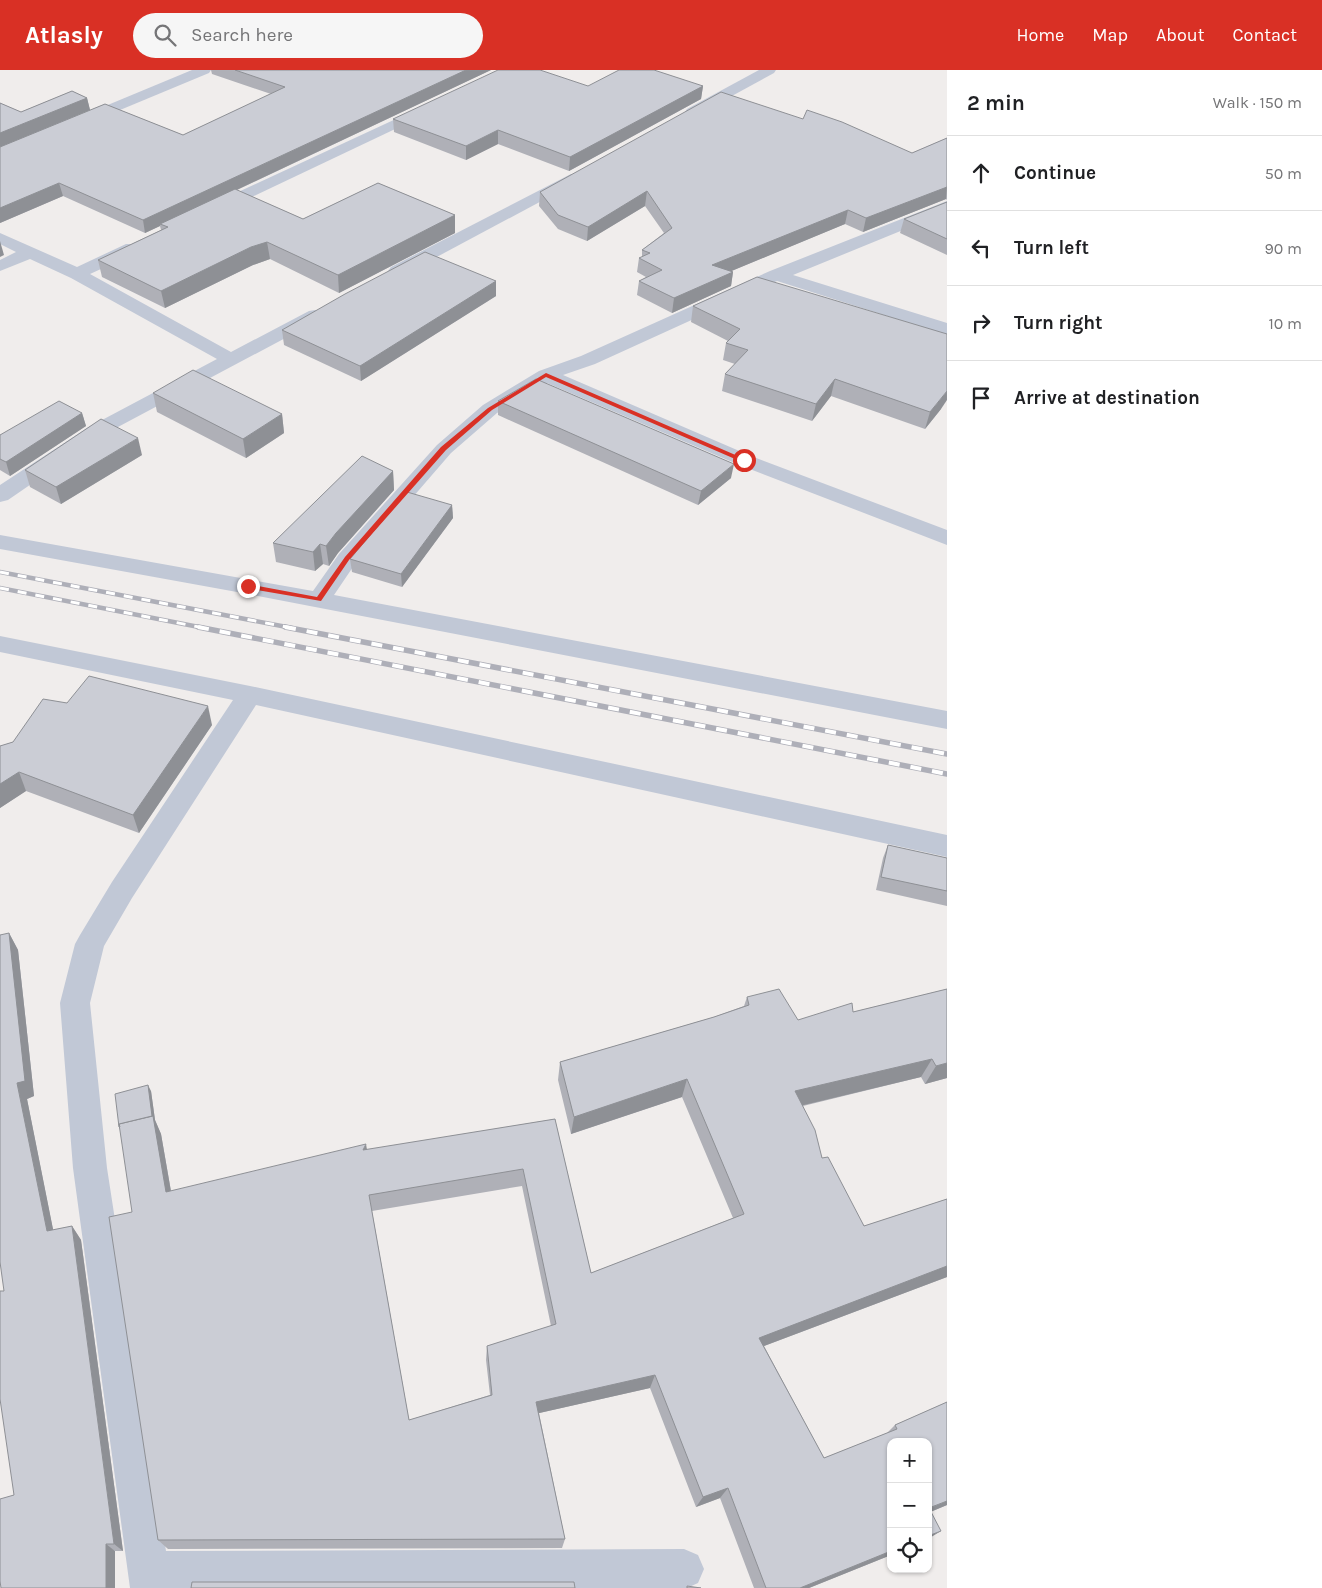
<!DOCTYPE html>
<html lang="en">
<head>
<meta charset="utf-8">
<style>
	:root { --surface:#fff; --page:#f6f6f6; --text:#202124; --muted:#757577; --line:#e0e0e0; --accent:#d93025 }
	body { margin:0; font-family:Karla,sans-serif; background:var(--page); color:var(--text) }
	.controls { position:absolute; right:15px; bottom:15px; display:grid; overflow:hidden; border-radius:10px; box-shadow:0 1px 4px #0004 }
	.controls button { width:45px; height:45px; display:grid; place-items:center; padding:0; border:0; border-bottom:1px solid var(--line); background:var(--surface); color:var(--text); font:25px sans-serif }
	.stop { position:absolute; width:15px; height:15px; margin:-11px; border:4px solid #d93025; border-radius:50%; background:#fff }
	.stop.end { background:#d93025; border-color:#fff; box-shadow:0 1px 5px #0008 }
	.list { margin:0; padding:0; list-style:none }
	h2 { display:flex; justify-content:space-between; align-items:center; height:65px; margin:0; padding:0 20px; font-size:21px }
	h2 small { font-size:16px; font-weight:400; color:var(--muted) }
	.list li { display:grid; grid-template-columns:32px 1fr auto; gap:15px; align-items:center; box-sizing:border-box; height:75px; padding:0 20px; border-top:1px solid var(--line) }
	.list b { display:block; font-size:19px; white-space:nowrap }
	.list em { font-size:16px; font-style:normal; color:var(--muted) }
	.icon { flex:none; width:28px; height:28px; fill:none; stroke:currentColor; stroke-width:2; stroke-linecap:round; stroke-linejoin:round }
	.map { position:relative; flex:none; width:947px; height:1518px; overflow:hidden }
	header { display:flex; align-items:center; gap:30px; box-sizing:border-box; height:70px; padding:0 25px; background:var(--accent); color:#fff }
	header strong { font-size:24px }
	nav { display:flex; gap:28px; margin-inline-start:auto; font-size:18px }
	.search { width:350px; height:45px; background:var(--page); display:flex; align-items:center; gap:12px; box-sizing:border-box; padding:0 18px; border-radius:28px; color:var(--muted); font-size:19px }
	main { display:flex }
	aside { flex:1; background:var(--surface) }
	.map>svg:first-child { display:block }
</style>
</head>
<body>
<header>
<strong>Atlasly</strong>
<div class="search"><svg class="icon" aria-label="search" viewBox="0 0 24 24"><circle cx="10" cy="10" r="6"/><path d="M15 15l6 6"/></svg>Search here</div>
<nav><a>Home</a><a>Map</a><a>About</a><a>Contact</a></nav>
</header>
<main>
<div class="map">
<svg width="947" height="1518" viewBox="0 0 947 1518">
	<rect width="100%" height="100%" fill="#f0edec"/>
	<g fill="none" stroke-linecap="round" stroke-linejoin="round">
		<g fill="#c1c8d6" fill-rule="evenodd">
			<path d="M192,0H211L209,3L84,55H74L72,52L74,49Z"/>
			<path d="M759,0H776L774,3L697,45H687L685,42L687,39Z"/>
			<path d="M426,35L431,36L433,39L431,42L218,143H206L204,140L206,137Z"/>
			<path d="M571,104L577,106L579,109L577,112L403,205L397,206L391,205L388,201L391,197Z"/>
			<path d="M947,131V142L793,205L947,253V265L777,211L595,294L563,305L751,386L947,460V475L737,394L547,313L497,343L451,383L355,494L334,525L947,641V659L248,524L0,479V465L313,521L339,484L437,375L483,335L539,301L581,286L770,201Z"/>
			<path d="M0,163L77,197L126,174H138L141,178L138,182L90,204L231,282L309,241L315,240L321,241L324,245L321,249L101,366L8,430L0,432V415L87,358L217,289L71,208L30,189L0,201V190L16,182L0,174Z"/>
			<path d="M0,566L250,616L947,765V787L256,635L132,828L104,876L90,933L107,1098L166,1481L684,1479L698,1485L704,1499L698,1513L687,1518H130L73,1098L60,933L75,874L80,865L112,812L233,630L0,582Z"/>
		</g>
		<g stroke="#aeafb8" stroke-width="4.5">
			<g id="rail-far1">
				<path d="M0,502L292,558"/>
				<path d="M0,518L204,558"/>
			</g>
		</g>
		<g stroke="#aeafb8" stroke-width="5.5">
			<g id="rail">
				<path d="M198,557L947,704"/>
				<path d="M285,557L947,684"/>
			</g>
		</g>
		<use href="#rail-far1" stroke="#fff" stroke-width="3" stroke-dasharray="9" stroke-linecap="butt"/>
		<use href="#rail" stroke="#fff" stroke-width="4" stroke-dasharray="11" stroke-linecap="butt"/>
	</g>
	<g fill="#afb0b7" fill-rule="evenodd">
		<path d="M211,0H491L237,120L303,149L378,113L455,145V163L339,223L270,189L253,195L165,238L102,207L98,190L161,160L160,156L145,163L63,126L0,153V33L21,42L72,21L87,28L90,40L21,68L105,34L183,65L271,24L212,4Z"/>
		<path d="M588,16H703L701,29L569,101L498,74L466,90L394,62L393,49Z"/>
		<path d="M803,49L912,83L947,68V130L946,129L863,162L845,154L731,201L733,202L731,216L672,243L637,225L639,211L646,207L637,202L639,188L642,187V180L664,163L645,136L587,171L558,159L539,136L540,122Z"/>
		<path d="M947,132V185L900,163L904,149Z"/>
		<path d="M496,211V226L361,311L284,275L282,260Z"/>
		<path d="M693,236L941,339L925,359L831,326L812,351L722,321L725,304L735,294L723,290L726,273L728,271L691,252Z"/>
		<path d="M153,323L282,344L284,363L246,388L157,342Z"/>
		<path d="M498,331L731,408L698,435L498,345Z"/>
		<path d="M82,343L86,356L10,406L0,400V365Z"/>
		<path d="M142,385L61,434L30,417L25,400Z"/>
		<path d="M393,401L394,420L338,483L329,496L323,494L315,501L276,492L273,473Z"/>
		<path d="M452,435L453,448L402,517L352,502L350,489Z"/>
		<path d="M212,655L139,763L26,721L0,738V676L13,672Z"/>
		<path d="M888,775L947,788V836L876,820L883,788Z"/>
		<path d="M9,863L18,880L34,1026L27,1029L53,1160L72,1156L81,1170L123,1481H115L14,1425L4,1221Z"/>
		<path d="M947,919V1008L925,1014L921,1007L803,1036L822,1088L864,1156L947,1129V1207L764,1276L824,1388L887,1363L895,1355L947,1332V1435L930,1442L891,1372V1485L809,1518H754L720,1428L696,1437L650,1318L539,1343L565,1469L562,1478L168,1479L158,1470L132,1142L151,1021L155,1050L161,1064L171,1121L367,1080L555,1049L591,1203L733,1148L682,1027L571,1064L558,1010L560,992L714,947L744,936L747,927L798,950L853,942ZM522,1116L551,1256L487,1276L486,1290L490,1325L409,1350L372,1141Z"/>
	</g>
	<g fill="#8e9095">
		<path d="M466,0H491L162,155L160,154V156L145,163L143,150Z"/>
		<path d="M703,16L701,29L569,101L570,87Z"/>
		<path d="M87,28L90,40L0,77V63Z"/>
		<path d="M498,60V74L466,90V76Z"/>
		<path d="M59,113L63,126L0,153V138Z"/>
		<path d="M947,117L946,129L863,162L866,148Z"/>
		<path d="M647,121L645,136L587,171L588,157Z"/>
		<path d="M848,140L845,154L710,210L712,195Z"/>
		<path d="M455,145V163L339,223L338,205Z"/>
		<path d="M0,171L4,185L0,187Z"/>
		<path d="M267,172L270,189L253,195L165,238L161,221L251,177Z"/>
		<path d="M733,202L731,216L672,243L674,228Z"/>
		<path d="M496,211V226L361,311L360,296Z"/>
		<path d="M835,309L831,326L812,351L816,334Z"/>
		<path d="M947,321V330L941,339L925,359L930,342Z"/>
		<path d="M82,343L86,356L10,406L6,392Z"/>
		<path d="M282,344L284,363L246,388L243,369Z"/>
		<path d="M138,368L142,385L61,434L56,417Z"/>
		<path d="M734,394L731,408L698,435L701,421Z"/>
		<path d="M393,401L394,420L338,483L329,496L326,476L336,463Z"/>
		<path d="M452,435L453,448L402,517L401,504Z"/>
		<path d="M320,474L323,494L315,501L313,482Z"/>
		<path d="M208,636L212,655L139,763L133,745Z"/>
		<path d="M19,702L26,721L0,738V714Z"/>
		<path d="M9,863L18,880L34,1026L27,1029L56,1174L47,1161L17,1013Z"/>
		<path d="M932,989L921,1007L787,1039L795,1021Z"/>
		<path d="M947,993V1008L925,1014L936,996Z"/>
		<path d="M687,1009L682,1027L571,1064L574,1047Z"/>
		<path d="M148,1015L151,1021L155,1050L161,1064L174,1139L122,1063L119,1057Z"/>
		<path d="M366,1074L369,1091L363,1080Z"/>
		<path d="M72,1156L81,1170L123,1481L114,1474Z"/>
		<path d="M947,1196V1207L751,1281L759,1268Z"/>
		<path d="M655,1305L650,1318L535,1344L536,1332Z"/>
		<path d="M728,1418L720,1428L696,1437L703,1427Z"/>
		<path d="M947,1431V1435L928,1443V1439Z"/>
		<path d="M941,1461L928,1469V1466Z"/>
		<path d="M106,1474L115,1481V1518H106Z"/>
		<path d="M891,1481V1485L809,1518H800Z"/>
	</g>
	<g fill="#cbcdd5" stroke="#8e9095" fill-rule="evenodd">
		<path d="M235,0H466L143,150L59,113L0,138V77L105,34L183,65L285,17Z"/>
		<path d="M498,0H540L588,16L619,0H654L703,16L570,87L498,60L466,76L393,49Z"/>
		<path d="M72,21L87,28L0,63V33L21,42Z"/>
		<path d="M721,22L803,49L807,40L842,52L912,83L947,68V117L866,148L848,140L712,195L733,202L674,228L639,211L662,200L639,188L650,183L642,180L672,158L647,121L588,157L558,145L540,122Z"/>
		<path d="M378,113L455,145L338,205L267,172L251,177L161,221L98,190L168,157L160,154L235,119L303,149Z"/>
		<path d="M947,132V169L904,149Z"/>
		<path d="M425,182L496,211L360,296L282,260L345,224Z"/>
		<path d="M757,207L947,264V321L930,342L835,309L816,334L725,304L748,280L726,273L740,259L693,236Z"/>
		<path d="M193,300L282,344L243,369L153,323Z"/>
		<path d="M536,309L734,394L701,421L498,331Z"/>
		<path d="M59,331L82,343L6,392L0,389V365Z"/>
		<path d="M101,349L138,368L56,417L25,400Z"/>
		<path d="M362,386L393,401L336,463L326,476L320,474L313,482L273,473Z"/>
		<path d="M407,422L452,435L401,504L350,489Z"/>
		<path d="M89,606L208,636L133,745L19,702L0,714V676L13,672L43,629L67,633Z"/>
		<path d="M888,775L947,788V821L881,807Z"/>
		<path d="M9,863L25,1011L17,1013L47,1161L72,1156L114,1474H106V1518H1L0,1511V1429L14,1425L0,1329V1221H4L0,1192V865Z"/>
		<path d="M779,919L798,950L852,933L853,942L947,919V993L936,996L932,989L795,1021L815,1060L822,1088L828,1087L864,1156L947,1129V1196L759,1268L824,1388L897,1359L895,1355L947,1332V1431L929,1438L941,1461L928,1466V1372H891V1481L800,1518H766L728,1418L703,1427L655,1305L536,1332L565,1469L158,1470L109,1147L132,1142L119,1054L153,1046L166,1122L366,1074L363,1080L555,1049L591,1203L744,1144L687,1009L574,1047L560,992L714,947L749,935L747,927ZM523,1099L556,1254L487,1276L492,1325L409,1350L369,1125Z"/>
		<path d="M148,1015L152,1046L119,1054L120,1057H119L115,1024Z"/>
		<path d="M192,1512H574L575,1518H191Z"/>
		<path d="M687,1516L701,1518H687Z"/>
	</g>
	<path fill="#d93025" d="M546,303L747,390L742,392L546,307L492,340L446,380L349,490L321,531L246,518V515L248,514L317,527L345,487L441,377L488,338Z"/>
</svg>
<div class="controls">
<button>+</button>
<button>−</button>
<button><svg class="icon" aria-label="locate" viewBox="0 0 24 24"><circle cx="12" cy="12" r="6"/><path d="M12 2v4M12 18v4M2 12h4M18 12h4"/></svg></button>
</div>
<div class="stop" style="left:744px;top:390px"></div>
<div class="stop end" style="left:248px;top:516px"></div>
</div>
<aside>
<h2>2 min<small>Walk · 150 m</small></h2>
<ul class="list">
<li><svg class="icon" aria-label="ahead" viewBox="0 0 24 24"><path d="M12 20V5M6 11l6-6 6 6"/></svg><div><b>Continue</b></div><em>50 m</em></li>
<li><svg class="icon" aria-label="left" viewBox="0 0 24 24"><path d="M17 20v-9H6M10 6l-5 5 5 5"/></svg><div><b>Turn left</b></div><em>90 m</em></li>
<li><svg class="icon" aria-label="right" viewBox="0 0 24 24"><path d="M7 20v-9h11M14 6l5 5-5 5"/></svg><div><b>Turn right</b></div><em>10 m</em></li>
<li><svg class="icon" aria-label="arrive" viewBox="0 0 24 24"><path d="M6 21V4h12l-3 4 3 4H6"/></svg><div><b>Arrive at destination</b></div></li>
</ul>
</aside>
</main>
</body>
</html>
